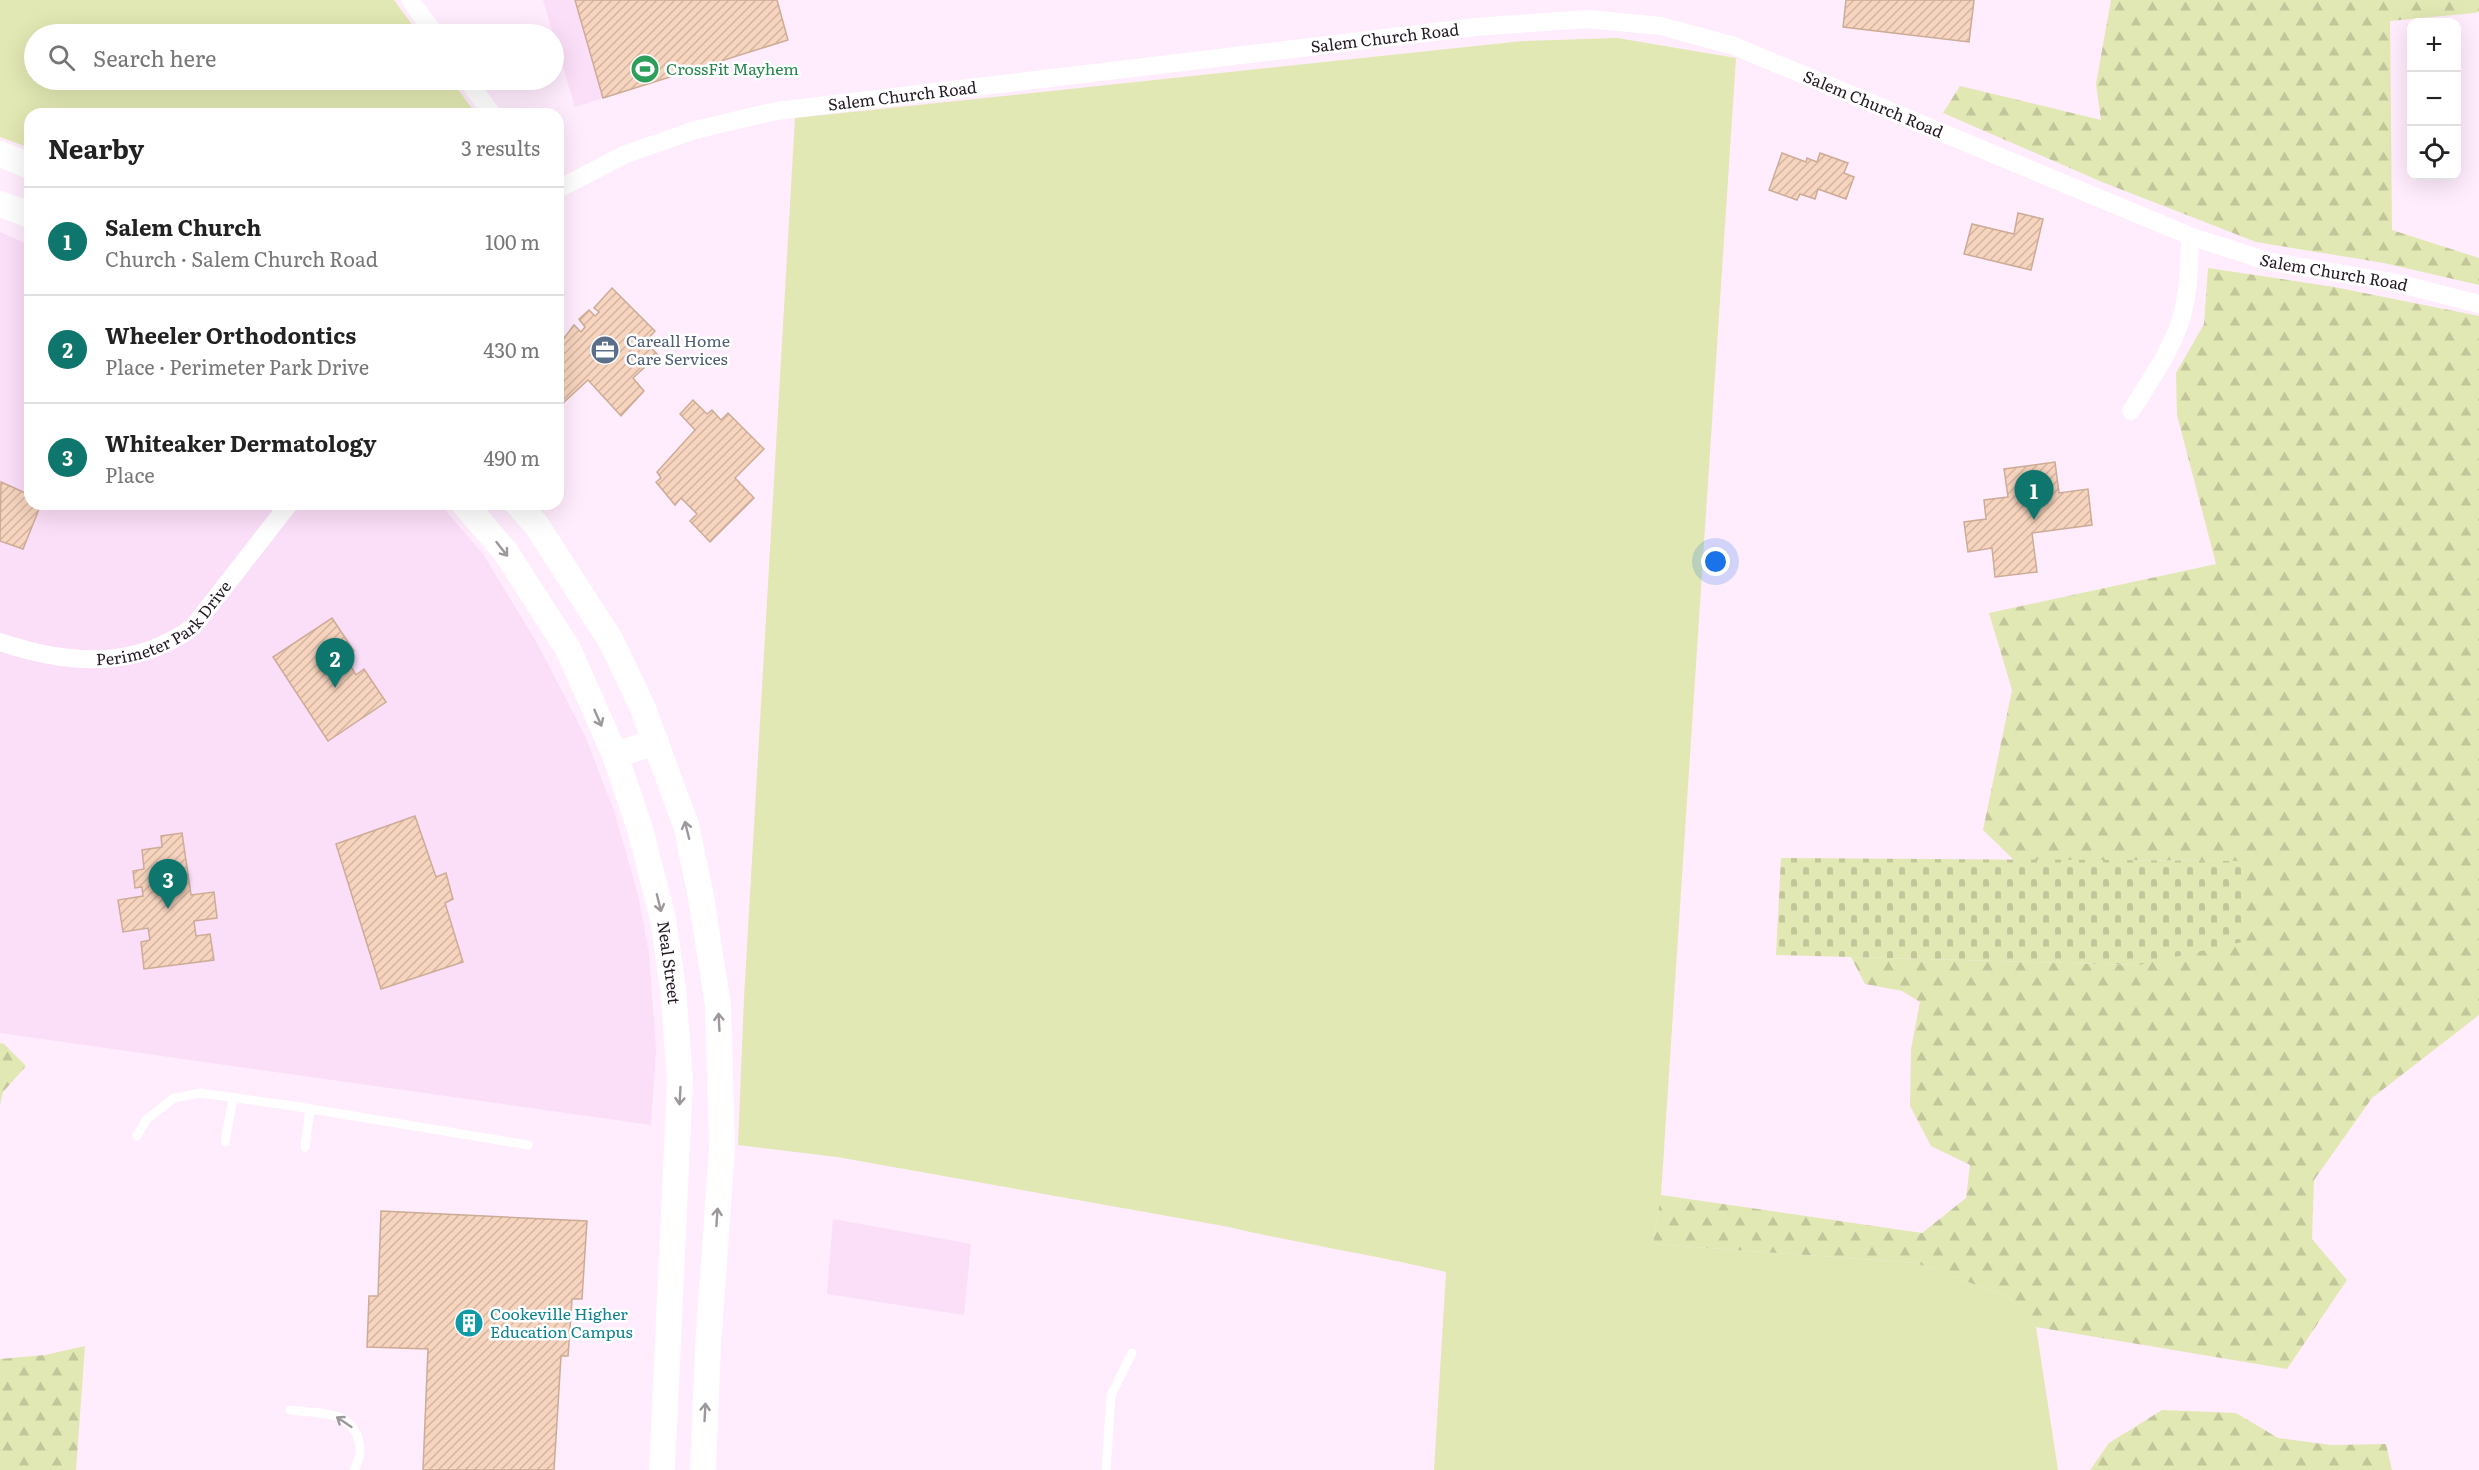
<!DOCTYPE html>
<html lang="en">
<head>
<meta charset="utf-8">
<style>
	:root { --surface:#fff; --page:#f6f6f6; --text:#222; --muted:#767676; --line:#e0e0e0; --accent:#0f766e }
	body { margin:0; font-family:Literata,serif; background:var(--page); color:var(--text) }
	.controls { position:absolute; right:18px; top:18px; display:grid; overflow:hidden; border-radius:12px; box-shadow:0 6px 24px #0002 }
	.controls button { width:54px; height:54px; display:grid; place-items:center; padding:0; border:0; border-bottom:2px solid var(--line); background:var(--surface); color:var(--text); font:30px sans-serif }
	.you { position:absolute; left:1716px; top:562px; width:21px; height:21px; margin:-15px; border:4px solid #fff; border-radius:50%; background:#1a73e8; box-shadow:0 0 0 9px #1a73e833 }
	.badge { display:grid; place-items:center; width:39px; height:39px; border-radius:50%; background:var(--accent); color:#fff; font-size:20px; font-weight:700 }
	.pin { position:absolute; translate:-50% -50px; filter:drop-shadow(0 2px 3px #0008) }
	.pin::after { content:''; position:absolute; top:32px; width:21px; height:18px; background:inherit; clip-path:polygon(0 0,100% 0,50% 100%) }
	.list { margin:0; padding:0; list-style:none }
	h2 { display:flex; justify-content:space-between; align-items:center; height:78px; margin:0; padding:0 24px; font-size:26px }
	h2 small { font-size:20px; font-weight:400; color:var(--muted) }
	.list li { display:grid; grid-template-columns:39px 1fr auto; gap:18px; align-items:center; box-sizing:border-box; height:108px; padding:0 24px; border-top:2px solid var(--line) }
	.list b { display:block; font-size:22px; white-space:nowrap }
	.list p { margin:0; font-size:20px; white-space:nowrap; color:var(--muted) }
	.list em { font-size:20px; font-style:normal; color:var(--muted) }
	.icon { flex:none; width:33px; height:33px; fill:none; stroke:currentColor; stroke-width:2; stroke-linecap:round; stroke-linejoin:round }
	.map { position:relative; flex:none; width:2479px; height:1470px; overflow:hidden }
	.search { position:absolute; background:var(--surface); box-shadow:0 6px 24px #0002; left:24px; top:24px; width:540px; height:66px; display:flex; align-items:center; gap:15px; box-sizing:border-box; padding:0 21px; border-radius:33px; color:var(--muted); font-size:22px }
	.panel { position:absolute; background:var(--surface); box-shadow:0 6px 24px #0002; left:24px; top:108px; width:540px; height:402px; border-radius:18px }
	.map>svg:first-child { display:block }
</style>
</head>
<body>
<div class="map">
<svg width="2479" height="1470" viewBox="0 0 2479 1470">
	<defs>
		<pattern id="forest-firs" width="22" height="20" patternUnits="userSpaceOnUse" patternTransform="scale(1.5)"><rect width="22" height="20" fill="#e2e8b3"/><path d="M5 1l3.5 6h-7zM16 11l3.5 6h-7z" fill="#c2c69a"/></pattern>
		<pattern id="cemetery-stones" width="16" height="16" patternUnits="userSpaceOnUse" patternTransform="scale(1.5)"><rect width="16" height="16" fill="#e2e8b3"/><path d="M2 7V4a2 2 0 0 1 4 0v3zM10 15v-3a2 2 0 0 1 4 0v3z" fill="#c2c69a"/></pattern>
		<pattern id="building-hatch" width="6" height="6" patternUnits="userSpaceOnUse" patternTransform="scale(1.5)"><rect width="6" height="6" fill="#f6d4be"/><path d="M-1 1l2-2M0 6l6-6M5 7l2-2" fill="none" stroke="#d3b5a3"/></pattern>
	</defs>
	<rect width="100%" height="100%" fill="#ffecfd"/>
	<g fill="#fbdef8">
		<path d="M543,0H575L603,98L575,107Z"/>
		<path d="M0,232L30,245V504H440L483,554L538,645L585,736L614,811L638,895L649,954L656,1049L651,1125L0,1033Z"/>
		<path d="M833,1219L971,1244L964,1315L827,1294Z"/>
	</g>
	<g fill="#e2e8b3">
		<path d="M0,0H394L419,34H34V80H451L476,114H30V148L0,137Z"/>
		<path d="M1617,38L1736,58L1661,1195L1653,1244L1916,1263L2009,1297L2036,1327L2058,1470H1434L1446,1272C1374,1255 1301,1244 1229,1227L837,1157L738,1145L744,998L795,118L1523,41Z"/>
	</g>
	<g fill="url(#forest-firs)">
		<path d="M2111,0H2479V12L2474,13L2390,21L2392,230L2479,258V285L2384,263L2256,242L2102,182L1943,113L1960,86L2101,120L2096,84Z"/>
		<path d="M2208,268L2334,287L2479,316V1015L2372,1098L2314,1180L2312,1239L2347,1280L2287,1369L2036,1327L2009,1297L1916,1263L1653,1244L1661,1195L1922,1233L1966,1198L1970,1165L1931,1146L1910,1106L1911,1049L1920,1002L1902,991L1865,984L1851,957L2139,965L2244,861L2014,860L1983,830L2012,690L1989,613L2216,564L2177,415L2176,373L2204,324Z"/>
		<path d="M0,1043L4,1044L26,1066L3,1092L0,1105Z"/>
		<path d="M85,1346L76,1470H0V1359L45,1355Z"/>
		<path d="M2162,1410L2236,1413L2278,1438L2331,1445L2386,1444L2392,1470H2090L2109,1443Z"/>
	</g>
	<path fill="url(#cemetery-stones)" d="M1781,858L2245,861L2242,942L2139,965L1776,955Z"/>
	<g fill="url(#building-hatch)" stroke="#cdac97" stroke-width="1.5">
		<path d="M575,0H777L788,40L603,98Z"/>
		<path d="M1846,0H1974L1969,42L1843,27Z"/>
		<path d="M1782,153L1806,162L1807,158L1817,162L1820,153L1848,163L1844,173L1854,177L1846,199L1818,189L1815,199L1800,194L1797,200L1769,190Z"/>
		<path d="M2018,213L2043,219L2031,270L1964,254L1972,224L2014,234Z"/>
		<path d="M612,288L655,331L645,342L658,355L633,378L644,391L621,416L588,380L561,405L558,401V364L561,361L558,358V346L574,325L581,332L585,327L579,319L589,310L595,316L599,312L594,308Z"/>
		<path d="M693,400L707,414L712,410L721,420L728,413L764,449L735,478L754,498L710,542L690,521L697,514L681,498L675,505L656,482L661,478L657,472L695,430L680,414Z"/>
		<path d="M2055,462L2059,493L2088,489L2092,525L2032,533L2037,572L1995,577L1992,548L1968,552L1964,522L1986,519L1984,500L2008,497L2004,469Z"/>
		<path d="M1,482L30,495V504H41L23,549L0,541Z"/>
		<path d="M332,618L354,651L345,657L356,675L364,669L386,702L328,741L273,657Z"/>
		<path d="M415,816L436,877L446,873L453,899L445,903L463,962L381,989L336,844Z"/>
		<path d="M182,833L191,895L214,892L217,918L194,921L196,936L210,934L214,960L144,969L141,942L150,940L148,928L123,932L118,900L143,896L142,887L135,888L133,871L144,869L142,850L162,847L161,836Z"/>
		<path d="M381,1211L587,1221L582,1299H572L568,1356H561L554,1470H423L428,1349L367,1347L369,1296H378Z"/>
	</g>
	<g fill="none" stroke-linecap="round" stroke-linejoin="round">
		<g stroke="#fff" stroke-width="9">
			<path d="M137,1136L146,1120L174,1098L201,1093L293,1106L528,1145"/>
			<path d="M225,1142L233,1098"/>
			<path d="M305,1147L310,1109"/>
			<path d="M290,1410C302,1412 330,1412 341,1418C360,1428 365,1452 354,1470"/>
			<path d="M1106,1470L1111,1395L1132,1353"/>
		</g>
		<g stroke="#fff" stroke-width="18">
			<path d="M410,0L435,34"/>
			<path d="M467,80L492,114"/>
			<path id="s1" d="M558,189L626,154L695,130L776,111L1476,27L1587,19L1661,26L1734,46L2190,236L2267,261L2397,283L2479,304"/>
			<path d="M2131,411C2149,382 2172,350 2182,316C2189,290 2189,263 2190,236"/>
			<path id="s2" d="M0,642C66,664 133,671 193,627L289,504"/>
		</g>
		<g stroke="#fff" stroke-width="26">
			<path d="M0,154L30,166"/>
			<path d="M0,204L30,215"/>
			<path id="s3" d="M464,504L505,551L568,649L615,755L640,829L663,919L673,989L680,1080L662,1470"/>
			<path d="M518,504L537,526L611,641L642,706L686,825L701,897L718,1005L722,1148L708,1346L703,1470"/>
			<path d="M615,755L656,742"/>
		</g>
	</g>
	<defs><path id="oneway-shaft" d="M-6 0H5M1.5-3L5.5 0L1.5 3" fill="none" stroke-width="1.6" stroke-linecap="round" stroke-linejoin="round" transform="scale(1.5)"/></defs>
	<g stroke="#9c989c">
		<use href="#oneway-shaft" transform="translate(502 549) rotate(52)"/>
		<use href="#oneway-shaft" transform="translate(598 718) rotate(66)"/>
		<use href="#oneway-shaft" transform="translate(687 830) rotate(-104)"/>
		<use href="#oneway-shaft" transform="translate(659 903) rotate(76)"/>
		<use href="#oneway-shaft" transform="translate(719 1022) rotate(-93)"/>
		<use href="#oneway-shaft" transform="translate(680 1096) rotate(93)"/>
		<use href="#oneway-shaft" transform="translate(717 1217) rotate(-86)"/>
		<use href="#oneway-shaft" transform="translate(705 1412) rotate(-87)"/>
		<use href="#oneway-shaft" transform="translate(344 1422) rotate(-146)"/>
	</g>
	<defs>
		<g id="stadium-disc" transform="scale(1.5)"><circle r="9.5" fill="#2e9e5b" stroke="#fff"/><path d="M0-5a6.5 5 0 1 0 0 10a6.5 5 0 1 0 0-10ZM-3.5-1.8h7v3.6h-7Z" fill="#fff"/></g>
		<g id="office-disc" transform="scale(1.5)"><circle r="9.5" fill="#5c6f8a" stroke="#fff"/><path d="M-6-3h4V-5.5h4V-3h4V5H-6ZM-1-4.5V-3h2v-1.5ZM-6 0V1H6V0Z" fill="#fff"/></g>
		<g id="building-disc" transform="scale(1.5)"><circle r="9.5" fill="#0f9aa8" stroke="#fff"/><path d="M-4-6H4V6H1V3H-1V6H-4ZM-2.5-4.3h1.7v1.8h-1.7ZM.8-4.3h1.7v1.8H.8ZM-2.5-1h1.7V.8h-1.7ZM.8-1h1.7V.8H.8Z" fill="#fff"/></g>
	</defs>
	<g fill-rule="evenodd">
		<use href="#stadium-disc" x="645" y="69"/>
		<use href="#office-disc" x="605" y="350"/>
		<use href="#building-disc" x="469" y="1323"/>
	</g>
	<g text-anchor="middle" stroke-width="5" stroke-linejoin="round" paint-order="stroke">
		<g font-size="16" fill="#241923" stroke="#fff">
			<text dy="6" stroke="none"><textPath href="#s1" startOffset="846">Salem Church Road</textPath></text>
			<text dy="6" stroke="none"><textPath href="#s1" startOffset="360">Salem Church Road</textPath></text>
			<text dy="6" stroke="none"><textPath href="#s1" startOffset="1350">Salem Church Road</textPath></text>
			<text dy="6" stroke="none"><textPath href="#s1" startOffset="1842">Salem Church Road</textPath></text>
			<text dy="6" stroke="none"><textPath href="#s2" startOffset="178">Perimeter Park Drive</textPath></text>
			<text dy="6" stroke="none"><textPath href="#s3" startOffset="510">Neal Street</textPath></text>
		</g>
		<g font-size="16" fill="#27864d" stroke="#fff" text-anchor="start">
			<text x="666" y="75">CrossFit Mayhem</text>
		</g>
		<g font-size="16" fill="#4e5e75" stroke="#fff" text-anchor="start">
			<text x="626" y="347">Careall Home<tspan x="626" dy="18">Care Services</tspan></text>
		</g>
		<g font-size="16" fill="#0d838f" stroke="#fff" text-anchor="start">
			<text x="490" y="1320">Cookeville Higher<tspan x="490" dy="18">Education Campus</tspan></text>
		</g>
	</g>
</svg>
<div class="controls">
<button>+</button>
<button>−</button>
<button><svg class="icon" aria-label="locate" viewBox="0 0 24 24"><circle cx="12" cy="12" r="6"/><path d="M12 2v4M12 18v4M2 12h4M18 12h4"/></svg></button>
</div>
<div class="you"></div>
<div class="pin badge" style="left:2034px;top:520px">1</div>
<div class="pin badge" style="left:335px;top:688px">2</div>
<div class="pin badge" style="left:168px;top:909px">3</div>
<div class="search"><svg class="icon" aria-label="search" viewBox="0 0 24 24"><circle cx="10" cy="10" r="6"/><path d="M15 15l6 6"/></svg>Search here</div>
<section class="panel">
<h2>Nearby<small>3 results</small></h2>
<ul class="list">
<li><span class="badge">1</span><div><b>Salem Church</b><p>Church · Salem Church Road</p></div><em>100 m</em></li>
<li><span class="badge">2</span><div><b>Wheeler Orthodontics</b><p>Place · Perimeter Park Drive</p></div><em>430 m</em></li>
<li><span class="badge">3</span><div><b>Whiteaker Dermatology</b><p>Place</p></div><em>490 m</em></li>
</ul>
</section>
</div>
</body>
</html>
